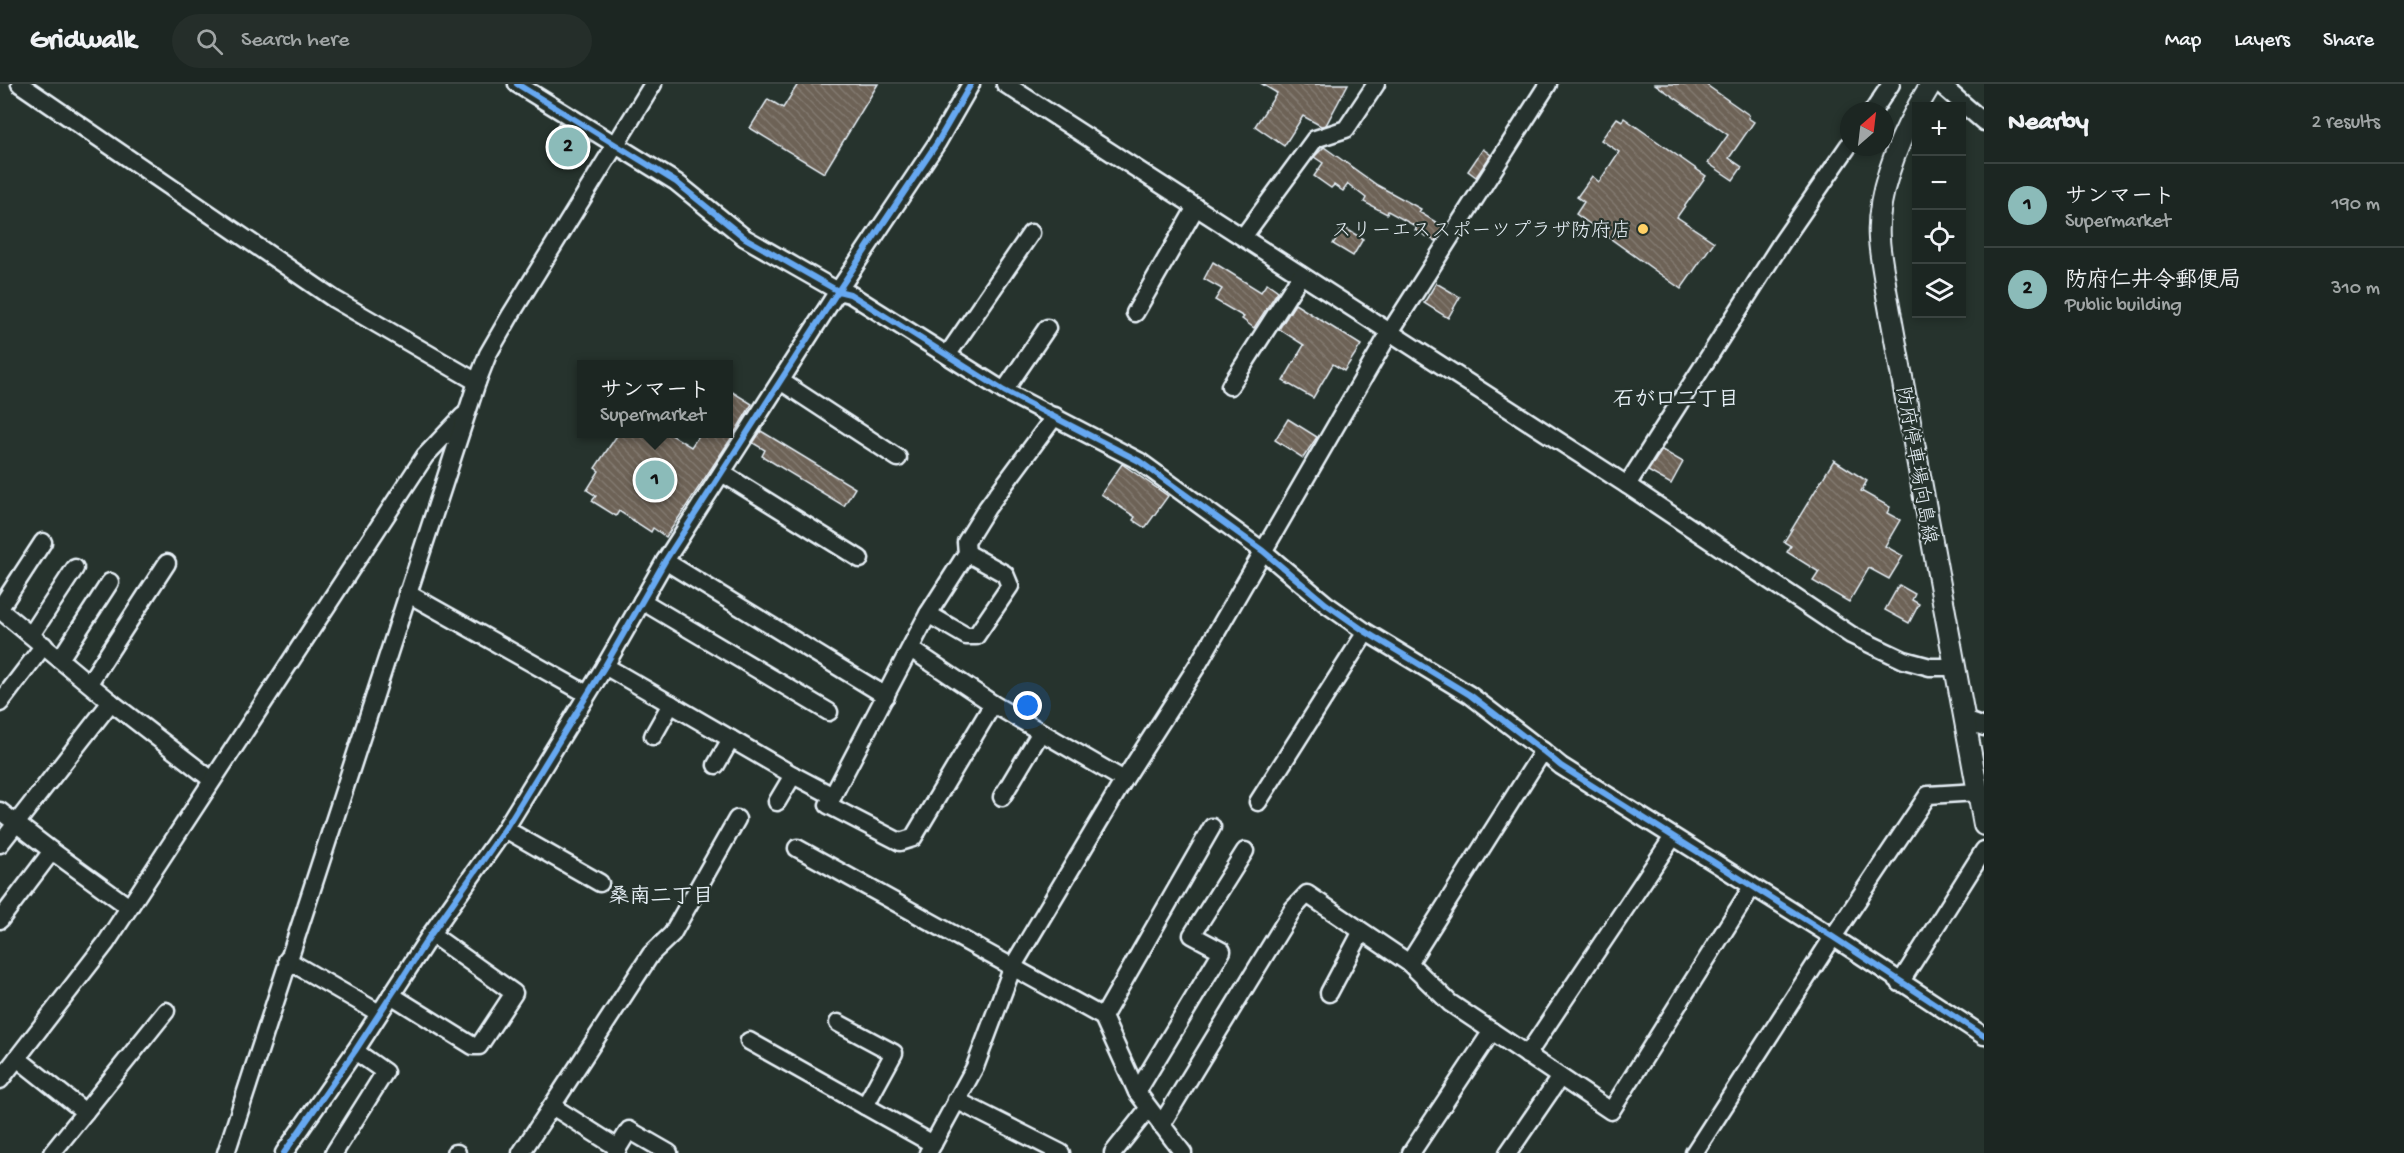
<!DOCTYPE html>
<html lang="en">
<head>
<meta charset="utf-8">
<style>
	:root { --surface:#1c2622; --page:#252e2a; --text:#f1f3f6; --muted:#a0a5a5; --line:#3a4340; --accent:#8bbbb9 }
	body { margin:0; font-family:"Gochi Hand","Klee One",sans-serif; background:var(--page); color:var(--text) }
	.controls { position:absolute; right:18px; top:18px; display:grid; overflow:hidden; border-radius:0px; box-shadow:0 3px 9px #0003 }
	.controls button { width:54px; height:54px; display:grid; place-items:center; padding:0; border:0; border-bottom:2px solid var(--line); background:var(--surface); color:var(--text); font:30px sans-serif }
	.compass { position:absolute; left:1840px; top:18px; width:54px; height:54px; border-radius:50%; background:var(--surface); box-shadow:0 3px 9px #0003; rotate:28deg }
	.you { position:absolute; left:1028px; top:622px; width:21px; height:21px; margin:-15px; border:4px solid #fff; border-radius:50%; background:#1a73e8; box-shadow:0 0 0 9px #1a73e833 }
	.badge { display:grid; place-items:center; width:39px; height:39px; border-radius:50%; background:var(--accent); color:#111; font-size:20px; font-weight:700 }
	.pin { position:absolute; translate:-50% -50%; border:3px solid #fff; box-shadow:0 2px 6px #0006 }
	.popup { position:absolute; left:577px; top:276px; width:156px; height:78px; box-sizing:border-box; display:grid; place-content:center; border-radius:0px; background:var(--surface); filter:drop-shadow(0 2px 4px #0005); font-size:20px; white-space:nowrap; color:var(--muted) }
	.popup b { font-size:22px; color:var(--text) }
	.popup::after { content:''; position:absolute; left:50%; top:100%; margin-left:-12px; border:12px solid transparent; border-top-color:var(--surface) }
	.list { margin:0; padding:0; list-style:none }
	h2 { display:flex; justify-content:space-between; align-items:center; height:78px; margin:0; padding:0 24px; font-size:26px }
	h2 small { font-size:20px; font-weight:400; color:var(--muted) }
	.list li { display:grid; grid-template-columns:39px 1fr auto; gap:18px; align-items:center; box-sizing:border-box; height:84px; padding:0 24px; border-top:2px solid var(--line) }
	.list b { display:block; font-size:22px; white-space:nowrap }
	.list p { margin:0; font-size:20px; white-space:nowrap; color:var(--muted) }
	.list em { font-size:20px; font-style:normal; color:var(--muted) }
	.icon { flex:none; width:33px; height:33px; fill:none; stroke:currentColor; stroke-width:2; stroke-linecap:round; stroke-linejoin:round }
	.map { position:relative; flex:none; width:1984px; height:1069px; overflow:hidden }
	header { display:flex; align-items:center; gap:36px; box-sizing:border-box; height:84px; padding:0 30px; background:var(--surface); border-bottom:2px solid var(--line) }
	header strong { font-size:28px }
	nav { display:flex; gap:33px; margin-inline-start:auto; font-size:21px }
	.search { width:420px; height:54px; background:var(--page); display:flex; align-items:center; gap:15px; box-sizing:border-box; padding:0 21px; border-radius:33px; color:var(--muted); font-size:22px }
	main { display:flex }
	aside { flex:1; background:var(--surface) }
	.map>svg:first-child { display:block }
</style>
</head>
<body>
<header>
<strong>Gridwalk</strong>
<div class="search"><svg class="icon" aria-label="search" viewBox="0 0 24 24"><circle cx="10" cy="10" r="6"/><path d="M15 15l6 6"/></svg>Search here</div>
<nav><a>Map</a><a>Layers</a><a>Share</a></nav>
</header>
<main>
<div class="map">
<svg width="1984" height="1069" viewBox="0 0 1984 1069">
	<defs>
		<pattern id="building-back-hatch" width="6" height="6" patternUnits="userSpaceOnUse" patternTransform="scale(1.5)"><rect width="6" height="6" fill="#6d6257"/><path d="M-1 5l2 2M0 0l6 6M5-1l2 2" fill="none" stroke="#827970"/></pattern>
	</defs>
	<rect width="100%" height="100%" fill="#26332d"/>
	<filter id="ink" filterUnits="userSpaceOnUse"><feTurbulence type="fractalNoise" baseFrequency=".0167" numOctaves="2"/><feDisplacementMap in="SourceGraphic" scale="12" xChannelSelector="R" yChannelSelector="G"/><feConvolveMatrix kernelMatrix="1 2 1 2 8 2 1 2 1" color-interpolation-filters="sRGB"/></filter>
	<g filter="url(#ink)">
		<g fill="url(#building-back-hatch)" stroke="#e8f1f8" stroke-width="1.5">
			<path d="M798,0H878L824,89L750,44L768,15L783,24Z"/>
			<path d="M1262,0H1348L1326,41L1321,42L1303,32L1284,62L1255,42L1277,9Z"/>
			<path d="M1655,0H1705L1749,31L1748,34L1754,38L1729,74L1742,83L1733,96L1708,79L1728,51Z"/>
			<path d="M1617,34L1622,37L1624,34L1706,92L1677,133L1714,158L1681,205L1576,130L1584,118L1577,113L1592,92L1599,98L1619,68L1601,56Z"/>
			<path d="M559,38L590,58L583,70L552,51Z"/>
			<path d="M1324,63L1377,101L1421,125L1419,128L1444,143L1435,157L1415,146L1417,143L1388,127L1387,130L1364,118L1366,114L1348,100L1343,107L1334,101L1331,104L1314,92L1323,79L1314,73Z"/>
			<path d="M1483,65L1491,71L1476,93L1468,87Z"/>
			<path d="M1343,143L1363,155L1353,172L1333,160Z"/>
			<path d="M1213,178L1261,208L1267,199L1278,207L1254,244L1242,235L1244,233L1215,216L1222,205L1204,195Z"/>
			<path d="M1436,199L1460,213L1448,234L1424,219Z"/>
			<path d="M1295,220L1361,261L1344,287L1333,280L1313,314L1283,297L1304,261L1279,245Z"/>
			<path d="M729,306L752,320L735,348L729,344Z"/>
			<path d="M1288,335L1317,353L1303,374L1275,356Z"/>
			<path d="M761,347L855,404L844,422L762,372L765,366L753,359Z"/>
			<path d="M618,350H670L691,363L700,350H734L666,453L653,444L651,448L619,427L616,432L592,417L596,412L587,406L599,387L595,384Z"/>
			<path d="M1662,366L1683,378L1671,400L1648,387Z"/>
			<path d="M1834,376L1867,397L1861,407L1890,423L1887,429L1900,436L1885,462L1903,472L1889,495L1869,484L1849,518L1813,497L1819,488L1787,468L1791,462L1784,458Z"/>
			<path d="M1122,380L1168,412L1145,444L1133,436L1135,433L1101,410Z"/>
			<path d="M1899,501L1915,510L1912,516L1919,520L1909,539L1885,526Z"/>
		</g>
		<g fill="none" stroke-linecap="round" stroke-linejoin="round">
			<g stroke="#e8f1f8" stroke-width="21">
				<g id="minor">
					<path d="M20,0L334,215L477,298"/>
					<path d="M517,0L676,98L745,154L838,207L850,210L1004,307L1139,377L1263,467L1326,520L1366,548L1470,611L1543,667L1561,682L1833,853L1984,952"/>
					<path d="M1005,0L1627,401L1851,551L1904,576L1930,583H1955"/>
					<path d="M1940,0L1984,38"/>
					<path d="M1873,27L1891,0"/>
					<path d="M1243,153L1315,55L1346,45L1376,0"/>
					<path d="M1135,229L1196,123"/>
					<path d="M948,270L1031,149"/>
					<path d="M782,298L898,374"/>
					<path d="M1230,302L1301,191"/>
					<path d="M1004,307L1047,244"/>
					<path d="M722,389L860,475"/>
					<path d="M1627,401L1782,158L1849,61"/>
					<path d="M665,477L886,612"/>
					<path d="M407,509L587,610"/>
					<path d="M642,517L829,628"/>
					<path d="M0,524L43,458"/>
					<path d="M0,526L111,618L212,696"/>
					<path d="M928,530L966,552H976L1010,502L1005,490L967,469"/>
					<path d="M31,551L75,484"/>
					<path d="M911,565L993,620L1124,696"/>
					<path d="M60,575L110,498"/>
					<path d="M605,582L793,691L833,712"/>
					<path d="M89,599L167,479"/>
					<path d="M0,619L44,561"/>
					<path d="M993,620L913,754L900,758L828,721L928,530L967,469L966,458L987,424L1055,332"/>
					<path d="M1965,636L1984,643"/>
					<path d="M653,652L671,620"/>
					<path d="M716,681L731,655"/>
					<path d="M1002,713L1041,648"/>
					<path d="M777,718L793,691"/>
					<path d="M1258,718L1366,548"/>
					<path d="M0,727L52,767L0,836"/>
					<path d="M505,745L600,799"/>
					<path d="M0,760L111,618"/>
					<path d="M797,764L1103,933L1137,1008L1183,1069"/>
					<path d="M52,767L129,823"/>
					<path d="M287,876L379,929"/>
					<path d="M1409,879L1543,667"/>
					<path d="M1900,899L1984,766"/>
					<path d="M1329,909L1361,849"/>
					<path d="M391,911L473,962H479L514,909L431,850"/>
					<path d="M1103,933L1212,743"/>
					<path d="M838,939L894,969L865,1022"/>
					<path d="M749,957L933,1060"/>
					<path d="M1527,971L1673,753"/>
					<path d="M17,974L85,1028L52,1069"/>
					<path d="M0,996L106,859L425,372L463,332"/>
					<path d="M1137,1008L1222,867L1192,851L1245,767"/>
					<path d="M956,1016L1061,1069"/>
					<path d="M85,1028L166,927"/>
					<path d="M1161,1041L1293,825L1307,810L1409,879L1450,919L1611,1027L1752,803"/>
					<path d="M618,1064L629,1046L669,1069"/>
					<path d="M226,1069L477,298L488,270L510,232L653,0"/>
					<path d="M284,1069L355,967L431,850L505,745L605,582L665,477L838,207L937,59L971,0"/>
					<path d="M334,1069L385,988L355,967"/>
					<path d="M455,1069H457"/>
					<path d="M521,1069L552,1022"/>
					<path d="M616,1069L618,1064L552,1022L651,870L672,850L737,735"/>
					<path d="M928,1069L975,983L1013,882L1124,696L1197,582L1390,248L1548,0"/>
					<path d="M1113,1069L1148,1025"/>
					<path d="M1411,1069L1492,947"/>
					<path d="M1508,1069L1560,993"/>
					<path d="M1694,1069L1833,853L1928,711L1978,708"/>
				</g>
			</g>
			<g stroke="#e8f1f8" stroke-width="24">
				<g id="major">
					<path d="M1918,22L1931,0"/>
					<path d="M1916,26C1896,62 1876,113 1879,155C1880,172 1884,189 1886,206L1984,741"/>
				</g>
			</g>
			<use href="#minor" stroke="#26332d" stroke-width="16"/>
			<use href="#major" stroke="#26332d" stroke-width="20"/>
			<g stroke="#26332d" stroke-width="10">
				<g id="cycleway">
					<path d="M517,0L676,98L745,154L838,207L850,210L1004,307L1139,377L1263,467L1326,520L1366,548L1470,611L1543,667L1561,682L1833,853L1984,952"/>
					<path d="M284,1069L355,967L431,850L505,745L605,582L665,477L838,207L937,59L971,0"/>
				</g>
			</g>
			<use href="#cycleway" stroke="#66a8f1" stroke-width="6"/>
		</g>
	</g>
	<circle fill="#ffd166" stroke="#26332d" stroke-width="2" cx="1643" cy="145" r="6"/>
	<g text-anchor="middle" stroke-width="4.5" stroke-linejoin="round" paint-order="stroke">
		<g font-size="20" fill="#e8f1f8" stroke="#26332d" text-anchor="end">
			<text x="1631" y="152">スリーエススポーツプラザ防府店</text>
		</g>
		<g font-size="20" fill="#e8f1f8" stroke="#26332d">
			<text transform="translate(1918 381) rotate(80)" y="7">防府停車場向島線</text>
		</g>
		<g font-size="21" font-weight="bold" fill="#e8f1f8" stroke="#26332d">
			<text x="1676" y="321">石が口二丁目</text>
			<text x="661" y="818">桑南二丁目</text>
		</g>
	</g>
</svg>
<div class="controls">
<button>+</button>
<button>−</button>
<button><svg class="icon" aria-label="locate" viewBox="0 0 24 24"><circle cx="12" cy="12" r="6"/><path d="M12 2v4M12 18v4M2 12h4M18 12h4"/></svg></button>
<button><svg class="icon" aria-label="layers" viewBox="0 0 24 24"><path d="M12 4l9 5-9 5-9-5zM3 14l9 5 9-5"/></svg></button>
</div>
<svg class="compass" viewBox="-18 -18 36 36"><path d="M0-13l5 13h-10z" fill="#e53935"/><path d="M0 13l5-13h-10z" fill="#a0a5a5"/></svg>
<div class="you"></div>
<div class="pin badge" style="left:655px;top:396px">1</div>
<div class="popup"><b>サンマート</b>Supermarket</div>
<div class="pin badge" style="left:568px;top:63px">2</div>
</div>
<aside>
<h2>Nearby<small>2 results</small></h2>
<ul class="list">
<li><span class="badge">1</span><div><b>サンマート</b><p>Supermarket</p></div><em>190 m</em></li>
<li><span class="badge">2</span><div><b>防府仁井令郵便局</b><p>Public building</p></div><em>310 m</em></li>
</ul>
</aside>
</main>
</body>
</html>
